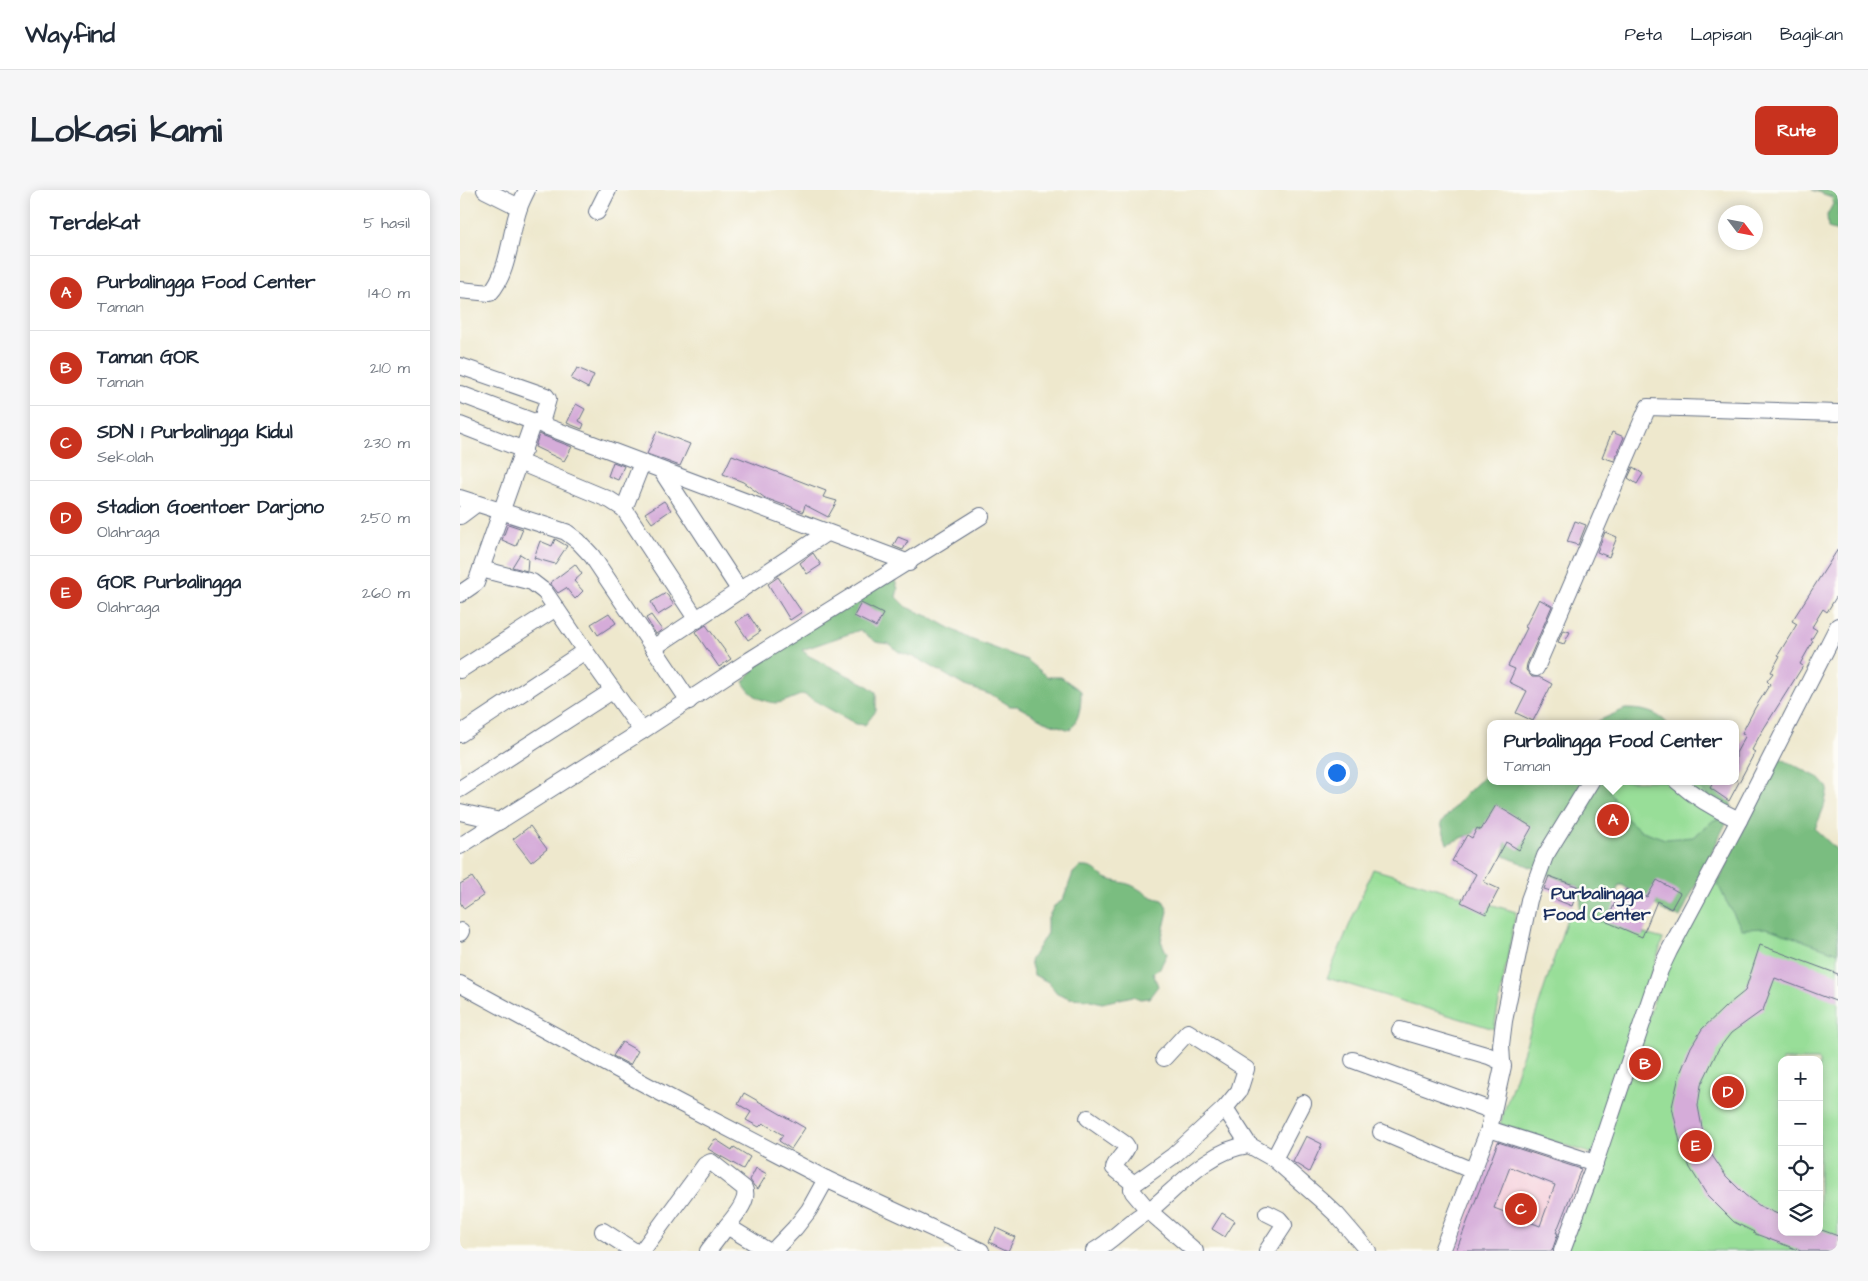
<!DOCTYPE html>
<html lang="id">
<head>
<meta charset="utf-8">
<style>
	:root { --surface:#fff; --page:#f6f6f7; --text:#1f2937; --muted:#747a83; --line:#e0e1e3; --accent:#c8321e }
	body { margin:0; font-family:"Architects Daughter",sans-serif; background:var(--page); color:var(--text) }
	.controls { position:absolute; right:15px; bottom:15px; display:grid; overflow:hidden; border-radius:10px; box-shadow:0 2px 12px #0003 }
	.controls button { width:45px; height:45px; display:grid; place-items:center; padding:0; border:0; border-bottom:1px solid var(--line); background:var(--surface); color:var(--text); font:25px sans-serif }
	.compass { position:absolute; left:1258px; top:15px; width:45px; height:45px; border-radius:50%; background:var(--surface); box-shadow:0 2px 12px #0003; rotate:122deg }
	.you { position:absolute; left:876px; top:582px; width:18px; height:18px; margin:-12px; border:4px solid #fff; border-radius:50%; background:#1a73e8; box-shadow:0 0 0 8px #1a73e833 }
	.badge { display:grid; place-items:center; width:32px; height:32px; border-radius:50%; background:var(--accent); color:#fff; font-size:16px; font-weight:700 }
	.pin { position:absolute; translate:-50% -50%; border:2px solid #fff; box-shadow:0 1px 5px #0006 }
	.popup { position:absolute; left:1027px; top:530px; width:252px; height:65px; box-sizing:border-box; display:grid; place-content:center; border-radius:10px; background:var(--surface); filter:drop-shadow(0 1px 4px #0005); font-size:16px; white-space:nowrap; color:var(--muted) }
	.popup b { font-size:19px; color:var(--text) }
	.popup::after { content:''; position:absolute; left:50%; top:100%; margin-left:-10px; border:10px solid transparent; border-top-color:var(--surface) }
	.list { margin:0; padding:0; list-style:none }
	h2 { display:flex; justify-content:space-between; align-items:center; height:65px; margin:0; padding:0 20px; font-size:21px }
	h2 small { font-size:16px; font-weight:400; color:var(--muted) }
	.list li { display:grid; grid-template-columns:32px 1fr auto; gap:15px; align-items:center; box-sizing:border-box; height:75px; padding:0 20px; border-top:1px solid var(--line) }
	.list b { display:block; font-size:19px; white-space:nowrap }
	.list p { margin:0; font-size:16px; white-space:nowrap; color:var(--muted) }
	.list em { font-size:16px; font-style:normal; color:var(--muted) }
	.icon { flex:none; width:28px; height:28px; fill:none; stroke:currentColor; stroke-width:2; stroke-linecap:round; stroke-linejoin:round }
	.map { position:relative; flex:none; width:1378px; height:1061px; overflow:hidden; border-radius:10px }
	header { display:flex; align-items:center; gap:30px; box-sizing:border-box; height:70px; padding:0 25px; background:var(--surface); border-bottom:1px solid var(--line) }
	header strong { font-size:24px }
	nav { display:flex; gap:28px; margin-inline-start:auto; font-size:18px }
	.intro { display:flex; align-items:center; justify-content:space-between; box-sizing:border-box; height:120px; padding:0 30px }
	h1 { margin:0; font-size:35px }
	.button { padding:12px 22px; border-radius:10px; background:var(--accent); color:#fff; font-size:18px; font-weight:700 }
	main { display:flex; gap:30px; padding:0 30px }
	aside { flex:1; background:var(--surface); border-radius:10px; box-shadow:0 2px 12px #0003 }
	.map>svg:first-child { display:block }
</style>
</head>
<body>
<header>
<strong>Wayfind</strong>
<nav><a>Peta</a><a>Lapisan</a><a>Bagikan</a></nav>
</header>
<div class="intro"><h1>Lokasi kami</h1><a class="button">Rute</a></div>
<main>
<aside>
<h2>Terdekat<small>5 hasil</small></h2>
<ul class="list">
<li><span class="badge">A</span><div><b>Purbalingga Food Center</b><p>Taman</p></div><em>140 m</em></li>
<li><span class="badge">B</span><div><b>Taman GOR</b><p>Taman</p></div><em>210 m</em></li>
<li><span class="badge">C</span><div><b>SDN 1 Purbalingga Kidul</b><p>Sekolah</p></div><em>230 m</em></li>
<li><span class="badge">D</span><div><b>Stadion Goentoer Darjono</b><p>Olahraga</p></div><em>250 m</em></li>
<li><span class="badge">E</span><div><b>GOR Purbalingga</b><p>Olahraga</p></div><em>260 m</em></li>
</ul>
</aside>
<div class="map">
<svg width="1378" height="1061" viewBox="0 0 1378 1061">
	<rect width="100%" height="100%" fill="#fdfcf7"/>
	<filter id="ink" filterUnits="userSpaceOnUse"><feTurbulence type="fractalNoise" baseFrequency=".02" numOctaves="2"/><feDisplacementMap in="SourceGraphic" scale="10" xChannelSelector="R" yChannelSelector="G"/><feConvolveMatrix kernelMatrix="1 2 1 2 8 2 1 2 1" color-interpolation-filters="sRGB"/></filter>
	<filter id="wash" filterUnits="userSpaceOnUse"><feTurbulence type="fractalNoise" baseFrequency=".0096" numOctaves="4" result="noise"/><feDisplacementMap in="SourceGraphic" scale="20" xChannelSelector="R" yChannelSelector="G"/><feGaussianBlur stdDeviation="1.12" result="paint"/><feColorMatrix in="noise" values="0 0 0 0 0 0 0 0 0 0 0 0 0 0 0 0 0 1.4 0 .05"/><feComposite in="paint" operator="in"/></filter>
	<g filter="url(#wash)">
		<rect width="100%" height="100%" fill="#eee8cd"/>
		<path fill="#f5cfdb" d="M1038,943L1128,977L1097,1061H992Z"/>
		<g fill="#98de98" stroke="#5a867b" fill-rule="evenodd">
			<path d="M1063,591H1238L1267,614L1211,725L1162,695L1140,697Z"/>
			<path d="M913,679L1056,722L1034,839L867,788Z"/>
			<path d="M1260,688L1258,694L1378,751V1061H1106L1205,779L1250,692ZM1322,870H1359V1042H1322Z"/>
			<path d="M1110,719L1166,739L1203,749L1133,964L1040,934Z"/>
		</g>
		<g fill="#7abd80" stroke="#4a766f">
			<path d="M1352,0H1378V41L1368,38L1367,25L1373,14L1372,7Z"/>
			<path d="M434,388L438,399L436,407L446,417L470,427L510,449L567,470L588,487H601L621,501C621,517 620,527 610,540L584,531L557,516H550L534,506L503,495L459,469L439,462L429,454L416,452L400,440L342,460L349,466L405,494L416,502V521L405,535L396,534L343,504C335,507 323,513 316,513C302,512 289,504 283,492L297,476L301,463Z"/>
			<path d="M1165,519C1181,519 1196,521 1208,534H1137L1138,531Z"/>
			<path d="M1320,568L1359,588L1368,598L1364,617L1355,639L1378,661V763L1307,738L1282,739L1265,709L1258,694L1271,663Z"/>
			<path d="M1030,581V591H1150V602L1166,628L1180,640L1205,649L1233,647L1254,630L1269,627L1220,727L1211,725L1162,695H1159L1155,705L1156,720L1147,732L1131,731L1119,722L1121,709L1119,697L1044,666L1046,645L1031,636L987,654L981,633L1003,607Z"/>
			<path d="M1230,591H1251L1271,613V618L1262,617Z"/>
			<path d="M620,677C639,676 635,684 648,689C655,692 664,692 671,695C684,701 687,707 703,710L708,721L701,751L707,764L700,778L693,783L698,796L689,808L680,809L673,806L642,813L627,809L609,808L597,803L588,792L574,785L570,771L587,743V730L594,716L603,710L613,683Z"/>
		</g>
		<g id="blocks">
			<g fill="#d5acd9" fill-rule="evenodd">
				<path d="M117,178L134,185L128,198L111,189Z"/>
				<path d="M116,214L125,219L119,231L124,234L122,239L107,233Z"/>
				<path d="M197,241L230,254L220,276L187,264Z"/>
				<path d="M1152,242L1164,247L1154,271L1142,267Z"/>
				<path d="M79,244L112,257L104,271L75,257Z"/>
				<path d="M272,265L366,301L363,307L377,311L368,327L345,315L343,322L325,314L324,315L305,308L283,292L263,284Z"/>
				<path d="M153,272L164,276L158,290L148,286Z"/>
				<path d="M1173,277L1183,284L1177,294L1168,288Z"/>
				<path d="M204,311L211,320L192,333L185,323Z"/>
				<path d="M1115,331L1126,335L1118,355L1107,352Z"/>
				<path d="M48,334L63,339L56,356L42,350Z"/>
				<path d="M1145,342L1157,347L1149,367L1137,362Z"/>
				<path d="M438,347L448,351L443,360L433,356Z"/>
				<path d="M95,349L107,356L95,374L74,368L80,351L92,356Z"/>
				<path d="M1378,359V404L1367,422L1363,419L1352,437L1357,440L1351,450L1353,451L1340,474L1343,476L1301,543L1292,560L1295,562L1269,611L1250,598L1254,591H1276V563L1286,545L1282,543L1295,518L1310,494L1307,491L1313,483L1311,482L1320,466L1318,465L1337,434L1332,431Z"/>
				<path d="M353,363L361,375L347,384L340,373Z"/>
				<path d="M60,364L68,369L67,381L52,377Z"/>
				<path d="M115,374L122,384L114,391L123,401L115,409L106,398L98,403L90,393Z"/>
				<path d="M318,387L342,422L330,430L308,394Z"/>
				<path d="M206,403L214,415L198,425L191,412Z"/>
				<path d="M1079,409L1092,416L1067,474L1066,480L1072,487H1079L1092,494L1073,531L1056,523L1067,501L1049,492L1055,479L1048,476L1067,438L1065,437Z"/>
				<path d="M401,413L423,424L416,437L394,426Z"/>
				<path d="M149,423L156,433L138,445L131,434Z"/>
				<path d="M288,424L300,442L288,450L276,432Z"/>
				<path d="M191,425L202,440L196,444L186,428Z"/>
				<path d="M246,435L271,469L259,477L235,442Z"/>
				<path d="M1103,440L1110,442L1104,454L1098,452Z"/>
				<path d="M1036,615L1072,637L1059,660L1046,652L1024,692L1039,699L1026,724L1001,712L1016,684L992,671L1007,645L1012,648L1017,638L1021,640Z"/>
				<path d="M70,636L87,659L71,672L53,649Z"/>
				<path d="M1089,686L1119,697L1112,716L1092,708L1094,702L1084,699Z"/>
				<path d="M12,687L24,705L4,719L0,712V694Z"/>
				<path d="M1197,690L1220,703L1211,719L1197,711L1182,747L1147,732L1156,710L1161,712L1166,699L1187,707Z"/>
				<path d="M1300,755L1378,784V812L1315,788L1303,820L1271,843L1258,860L1241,895L1238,916L1243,943L1251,964L1266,986L1285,1005L1300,1016L1322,1026V1042H1359V1039L1378,1046V1061H1341L1293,1043L1294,1042L1274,1032L1247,1005L1230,978L1220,952L1212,917L1219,886L1231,857L1242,839L1265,817L1285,801Z"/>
				<path d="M162,852L178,861L170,875L153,866Z"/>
				<path d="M284,903L345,938L331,959L319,951L323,945L303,933L299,937L286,930L291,922L278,914Z"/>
				<path d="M846,946L862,954L849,982L833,972Z"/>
				<path d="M255,949L272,960L274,957L290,967L283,979L248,959Z"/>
				<path d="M1038,952L1121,979L1096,1043H1098L1092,1061H996ZM1050,977L1095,995L1080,1036L1034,1018Z"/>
				<path d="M296,978L307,984L298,999L294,996L290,990Z"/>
				<path d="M762,1023L775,1031L765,1047L752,1039Z"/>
				<path d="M536,1038L555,1047L548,1061L529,1052Z"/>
			</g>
		</g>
	</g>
	<g filter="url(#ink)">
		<use href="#blocks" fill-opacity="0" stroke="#657085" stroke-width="1"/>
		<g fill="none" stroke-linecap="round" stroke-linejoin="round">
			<g stroke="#657085" stroke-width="18">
				<g id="minor">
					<path d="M25,0L59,17"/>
					<path d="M137,22L148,0"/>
					<path d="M0,100L30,103C49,83 50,43 59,18C61,12 64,6 67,0"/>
					<path d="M0,176L86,206L88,209L81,233"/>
					<path d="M0,204L449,373"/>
					<path d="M0,235L64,260"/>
					<path d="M59,272L150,310L164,319L237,430"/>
					<path d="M201,280L280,401"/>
					<path d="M0,308L106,342L118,351L132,366L229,511"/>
					<path d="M164,319L182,273"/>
					<path d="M0,326L16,314"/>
					<path d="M21,379L72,392L85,402L125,461"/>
					<path d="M0,404L16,393L73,232"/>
					<path d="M193,458L366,343"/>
					<path d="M1076,478L1188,217L1378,223"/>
					<path d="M0,480L96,418"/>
					<path d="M0,544L125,461L182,541"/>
					<path d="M1217,591C1236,608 1257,620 1279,630"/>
					<path d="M0,599L152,501"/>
					<path d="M0,622L40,631"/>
					<path d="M0,656L182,541L290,470L521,326"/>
					<path d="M0,743L1,741"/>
					<path d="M0,794L216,911L366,989L521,1061"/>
					<path d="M940,840L1029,866L1042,872L1043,876L1029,939"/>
					<path d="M704,868L728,842L786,879L779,901L765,918L713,966L674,994L672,999L673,1002L689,1021L735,1061"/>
					<path d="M893,870L1033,921"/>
					<path d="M1042,872L1041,855L1044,831L1069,710L1085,666L1131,591"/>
					<path d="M765,918L789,955"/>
					<path d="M628,928L665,954L667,957C664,965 656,970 654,978L674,994"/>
					<path d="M921,942L1013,981"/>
					<path d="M814,969L843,913"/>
					<path d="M807,1023L819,1029L824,1035L807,1061"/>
					<path d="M143,1041L174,1061"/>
					<path d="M182,1061L245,975L251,972L284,998C290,1010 275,1026 267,1036L308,1061"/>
					<path d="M248,1061L267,1036"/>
					<path d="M313,1061L335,1038L349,1020L366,989"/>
					<path d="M634,1061C650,1052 662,1039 677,1028C681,1025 686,1023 690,1020C719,996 750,959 789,955L814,969L860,1009L877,1025L908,1061"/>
					<path d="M982,1061L1029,939L1135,973"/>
					<path d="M1102,1061L1135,973L1200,780L1209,761L1279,630L1378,436"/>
				</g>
			</g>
			<use href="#minor" stroke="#fff" stroke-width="16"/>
		</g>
	</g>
	<g text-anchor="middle" stroke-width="5" stroke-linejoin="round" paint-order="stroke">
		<g font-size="18" font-weight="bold" fill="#1b2f5e" stroke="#fdfcf7">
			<text x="1137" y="709">Purbalingga<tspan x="1137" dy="21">Food Center</tspan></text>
		</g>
	</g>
</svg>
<div class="controls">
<button>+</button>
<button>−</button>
<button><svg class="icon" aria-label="locate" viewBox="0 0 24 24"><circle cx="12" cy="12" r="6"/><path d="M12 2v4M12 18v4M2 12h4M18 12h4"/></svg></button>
<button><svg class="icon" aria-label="layers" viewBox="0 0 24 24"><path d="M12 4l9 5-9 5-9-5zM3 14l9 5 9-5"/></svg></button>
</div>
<svg class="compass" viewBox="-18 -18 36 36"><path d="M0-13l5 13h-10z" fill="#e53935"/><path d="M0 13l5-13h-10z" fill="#747a83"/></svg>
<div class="you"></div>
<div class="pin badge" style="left:1153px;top:630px">A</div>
<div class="popup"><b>Purbalingga Food Center</b>Taman</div>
<div class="pin badge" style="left:1185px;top:874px">B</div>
<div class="pin badge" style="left:1061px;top:1019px">C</div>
<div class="pin badge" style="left:1268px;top:902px">D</div>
<div class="pin badge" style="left:1236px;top:956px">E</div>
</div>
</main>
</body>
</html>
